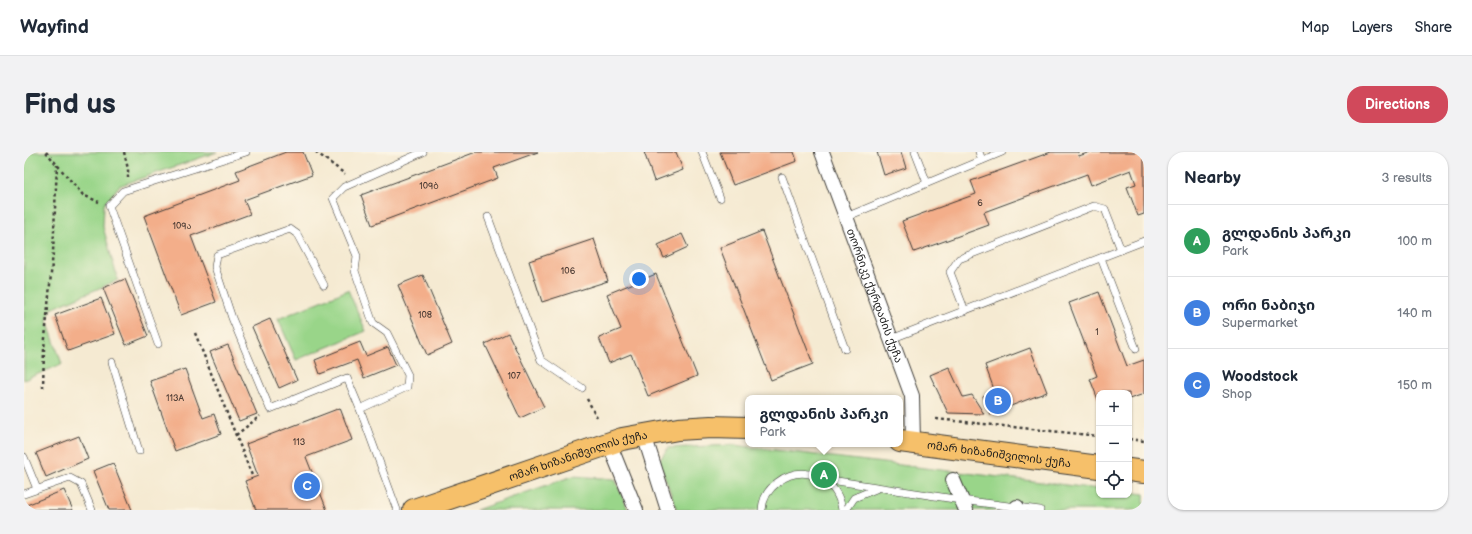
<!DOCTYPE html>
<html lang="en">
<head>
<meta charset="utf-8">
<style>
	:root { --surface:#fff; --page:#f2f2f3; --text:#1f2937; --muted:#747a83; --line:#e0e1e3; --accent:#d1495b }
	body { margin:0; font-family:"Balsamiq Sans","Noto Sans Georgian",sans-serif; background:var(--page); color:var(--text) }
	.controls { position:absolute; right:12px; bottom:12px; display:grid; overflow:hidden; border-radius:8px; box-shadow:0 1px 3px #0004 }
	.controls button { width:36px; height:36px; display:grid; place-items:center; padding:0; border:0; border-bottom:1px solid var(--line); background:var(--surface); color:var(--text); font:20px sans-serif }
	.you { position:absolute; left:615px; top:127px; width:14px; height:14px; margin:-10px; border:3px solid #fff; border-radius:50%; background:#1a73e8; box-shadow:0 0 0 6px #1a73e833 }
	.badge { display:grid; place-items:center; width:26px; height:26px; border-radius:50%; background:var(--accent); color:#fff; font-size:13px; font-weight:700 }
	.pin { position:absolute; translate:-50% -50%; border:2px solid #fff; box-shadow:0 1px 4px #0006 }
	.popup { position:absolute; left:721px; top:243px; width:158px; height:52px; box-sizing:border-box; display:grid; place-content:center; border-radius:8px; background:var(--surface); filter:drop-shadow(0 1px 3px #0005); font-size:13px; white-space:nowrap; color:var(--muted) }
	.popup b { font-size:15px; color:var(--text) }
	.popup::after { content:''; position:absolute; left:50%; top:100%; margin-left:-8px; border:8px solid transparent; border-top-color:var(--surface) }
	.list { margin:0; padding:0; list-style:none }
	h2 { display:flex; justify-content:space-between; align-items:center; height:52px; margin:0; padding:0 16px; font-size:17px }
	h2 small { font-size:13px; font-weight:400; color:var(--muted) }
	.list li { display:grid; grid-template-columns:26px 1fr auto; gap:12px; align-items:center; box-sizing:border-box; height:72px; padding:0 16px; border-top:1px solid var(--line) }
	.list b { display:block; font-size:15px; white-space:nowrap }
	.list p { margin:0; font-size:13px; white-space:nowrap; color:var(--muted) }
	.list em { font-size:13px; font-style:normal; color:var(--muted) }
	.icon { flex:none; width:22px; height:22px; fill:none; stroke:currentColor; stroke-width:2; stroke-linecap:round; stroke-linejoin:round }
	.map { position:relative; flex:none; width:1120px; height:358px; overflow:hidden; border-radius:16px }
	header { display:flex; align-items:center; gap:24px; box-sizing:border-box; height:56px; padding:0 20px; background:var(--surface); border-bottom:1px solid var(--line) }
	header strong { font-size:19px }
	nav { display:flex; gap:22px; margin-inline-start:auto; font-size:14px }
	.intro { display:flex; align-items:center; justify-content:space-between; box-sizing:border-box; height:96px; padding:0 24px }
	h1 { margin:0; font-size:28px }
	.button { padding:10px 18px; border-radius:16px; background:var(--accent); color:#fff; font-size:14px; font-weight:700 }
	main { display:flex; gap:24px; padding:0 24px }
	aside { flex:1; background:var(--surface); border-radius:16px; box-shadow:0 1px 3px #0004 }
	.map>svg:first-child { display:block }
</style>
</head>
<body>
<header>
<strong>Wayfind</strong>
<nav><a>Map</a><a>Layers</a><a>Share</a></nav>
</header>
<div class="intro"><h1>Find us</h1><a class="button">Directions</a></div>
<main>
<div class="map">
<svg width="1120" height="358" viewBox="0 0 1120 358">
	<rect width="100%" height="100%" fill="#fcf5e5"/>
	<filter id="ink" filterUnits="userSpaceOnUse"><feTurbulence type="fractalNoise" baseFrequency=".025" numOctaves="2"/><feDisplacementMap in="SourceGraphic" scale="8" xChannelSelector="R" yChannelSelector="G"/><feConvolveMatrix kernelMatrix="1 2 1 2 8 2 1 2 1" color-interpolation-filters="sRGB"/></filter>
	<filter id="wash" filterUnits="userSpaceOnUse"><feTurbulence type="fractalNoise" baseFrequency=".012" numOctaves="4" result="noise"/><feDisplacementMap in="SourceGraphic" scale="16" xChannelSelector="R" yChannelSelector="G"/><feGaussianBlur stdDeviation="0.9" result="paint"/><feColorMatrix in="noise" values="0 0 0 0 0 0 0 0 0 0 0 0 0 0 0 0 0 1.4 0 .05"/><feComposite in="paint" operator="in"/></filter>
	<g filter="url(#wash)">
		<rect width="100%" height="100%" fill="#f5ead2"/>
		<g fill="#99d589" stroke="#5a7852">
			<path d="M0,0H193L95,34L80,53L79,75L94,128L27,157L23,169L38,212L0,228Z"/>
			<path d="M324,138L342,179L272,208L254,167Z"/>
			<path d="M710,293L1075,337V343H1105V340L1120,342V358H653L635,309L644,296Z"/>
			<path d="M549,324L591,327L604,358H452Z"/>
		</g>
		<g id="blocks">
			<g fill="#f3ae8a">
				<path d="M262,0H279L288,23L220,48L226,62L167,84L192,150L157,163L120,64L216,28L212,19Z"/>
				<path d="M452,0H514L470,16L474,26L348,73L337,43Z"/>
				<path d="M620,0H652L659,18L630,29Z"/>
				<path d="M696,0H770L773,9L709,33Z"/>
				<path d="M853,0H877L882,16L860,23Z"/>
				<path d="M1027,0H1054L1055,4L1066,0H1120V62L1114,64L1103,35L1112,32L1107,18L1067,33L1063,22L960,60L965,73L890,100L878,69L952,42L947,29Z"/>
				<path d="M738,79L789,212L747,228L696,96Z"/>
				<path d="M658,82L664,95L640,106L634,93Z"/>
				<path d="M570,87L584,129L518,150L505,109Z"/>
				<path d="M632,122L673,224L624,244L607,202L585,211L575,186L597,177L583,142Z"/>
				<path d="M399,123L428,192L403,203L374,133Z"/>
				<path d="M101,127L124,184L102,193L79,136Z"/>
				<path d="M1075,140L1103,214L1120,208V242L1105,247V241H1075V250L1066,227L1073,224L1045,151Z"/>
				<path d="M77,146L91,182L44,199L31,163Z"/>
				<path d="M246,167L273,228L255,236L228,175Z"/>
				<path d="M484,181L520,255L496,266L461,192Z"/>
				<path d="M336,190L342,204L364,195L372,213L340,226L333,208L296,222L291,208Z"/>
				<path d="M204,193L233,262L215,269L186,200Z"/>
				<path d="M1006,196L1023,240L966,262L959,244L971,240L961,213Z"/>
				<path d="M925,215L939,245L948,243L960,262L924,261L906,223Z"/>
				<path d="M161,217L179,266L190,262L197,282L151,299L126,229Z"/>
				<path d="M316,256L328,288L282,305L303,358H232L221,329L234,324L222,292Z"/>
				<path d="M55,284L64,307L22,325L12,301Z"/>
				<path d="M89,311L108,358H85L69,319Z"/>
				<path d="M40,338L49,358H0V354Z"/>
			</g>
		</g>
	</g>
	<g filter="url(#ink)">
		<use href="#blocks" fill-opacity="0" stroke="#3d3b37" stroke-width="1"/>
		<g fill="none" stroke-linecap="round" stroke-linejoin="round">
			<g stroke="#3d3b37" stroke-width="8">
				<g id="lane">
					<path d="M678,0L696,46"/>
					<path d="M891,0L903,31"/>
					<path d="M955,0L958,8"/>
					<path d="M758,25L821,197"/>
					<path d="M464,65L517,208L558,236"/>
					<path d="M822,65L978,0"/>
					<path d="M1077,106L1112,197"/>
					<path d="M300,133L273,82L266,77L193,103L191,115L208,166L246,257L323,226L336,257"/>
					<path d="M941,159L926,120L935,107L1070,54L1081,57L1097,98"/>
					<path d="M867,187L1120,89"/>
					<path d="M134,192L85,54L99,39L222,0"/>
					<path d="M88,210L115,299"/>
					<path d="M0,305L13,337"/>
					<path d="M800,327C810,336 816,344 818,358"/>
					<path d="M0,342L46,326L57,332L68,358"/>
					<path d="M373,358L336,257L383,235L384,223L363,181L349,171L331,119L333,104L309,46L320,35L399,0"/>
					<path d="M738,358C739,336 763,318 785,322C790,323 795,325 800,327L937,348L1016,358"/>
					<path d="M822,358L830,346L854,336"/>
				</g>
			</g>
			<g stroke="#3d3b37" stroke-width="16">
				<g id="street">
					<path id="s1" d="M798,0L888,244L889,290"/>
					<path d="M620,283L644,358"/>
					<path d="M585,291L612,358"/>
					<path d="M929,328L942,358"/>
					<path d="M993,358V355"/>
				</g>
			</g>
			<g stroke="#3d3b37" stroke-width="24">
				<g id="primary">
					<path id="s2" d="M876,289L1075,315"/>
					<path d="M1105,318L1120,320"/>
					<path id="s3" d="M390,358L598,287L654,277L687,275L724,276"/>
				</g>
			</g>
			<g stroke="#3d3b37" stroke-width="2.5" stroke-dasharray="3 3" stroke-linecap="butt">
				<path d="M22,0L59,43L75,50"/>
				<path d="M100,0L104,17V25"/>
				<path d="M292,0L321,22"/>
				<path d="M171,181L229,326"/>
				<path d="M19,236L20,197L29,100L33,13"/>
				<path d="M563,247L573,265"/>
				<path d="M912,267L1075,284"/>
				<path d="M212,283L236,264"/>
				<path d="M1105,287L1120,289"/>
			</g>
			<use href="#lane" stroke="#fff" stroke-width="7"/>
			<use href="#street" stroke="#fff" stroke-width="14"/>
			<use href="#primary" stroke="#f6c06b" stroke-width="22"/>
		</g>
	</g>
	<g text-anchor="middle" stroke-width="3.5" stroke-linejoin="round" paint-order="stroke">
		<g font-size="9" fill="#524038">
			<text x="405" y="37">109ბ</text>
			<text x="956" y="54">6</text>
			<text x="158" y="77">109ა</text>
			<text x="544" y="122">106</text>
			<text x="401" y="166">108</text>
			<text x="1073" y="183">1</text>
			<text x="490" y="227">107</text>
			<text x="151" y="249">113A</text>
			<text x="275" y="293">113</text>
		</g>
		<g font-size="11" fill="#1c1c1c" stroke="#fcf5e5">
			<text dy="4" stroke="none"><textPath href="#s1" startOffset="153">თორნიკე ქურდაძის ქუჩა</textPath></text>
			<text dy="4" stroke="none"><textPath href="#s2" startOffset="100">ომარ ხიზანიშვილის ქუჩა</textPath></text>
			<text dy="4" stroke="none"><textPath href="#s3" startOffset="173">ომარ ხიზანიშვილის ქუჩა</textPath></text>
		</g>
	</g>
</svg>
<div class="controls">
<button>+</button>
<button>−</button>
<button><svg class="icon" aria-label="locate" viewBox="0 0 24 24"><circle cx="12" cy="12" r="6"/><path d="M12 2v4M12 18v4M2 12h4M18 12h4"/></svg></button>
</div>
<div class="you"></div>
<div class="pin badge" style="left:800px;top:323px;background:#2e9e5b">A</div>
<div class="popup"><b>გლდანის პარკი</b>Park</div>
<div class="pin badge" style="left:974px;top:249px;background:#3f7fe0">B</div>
<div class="pin badge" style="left:283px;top:334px;background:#3f7fe0">C</div>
</div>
<aside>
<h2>Nearby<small>3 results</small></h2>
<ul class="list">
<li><span class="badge" style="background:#2e9e5b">A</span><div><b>გლდანის პარკი</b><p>Park</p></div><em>100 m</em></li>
<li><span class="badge" style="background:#3f7fe0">B</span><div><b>ორი ნაბიჯი</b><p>Supermarket</p></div><em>140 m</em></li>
<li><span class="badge" style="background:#3f7fe0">C</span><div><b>Woodstock</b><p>Shop</p></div><em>150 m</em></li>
</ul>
</aside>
</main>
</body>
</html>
